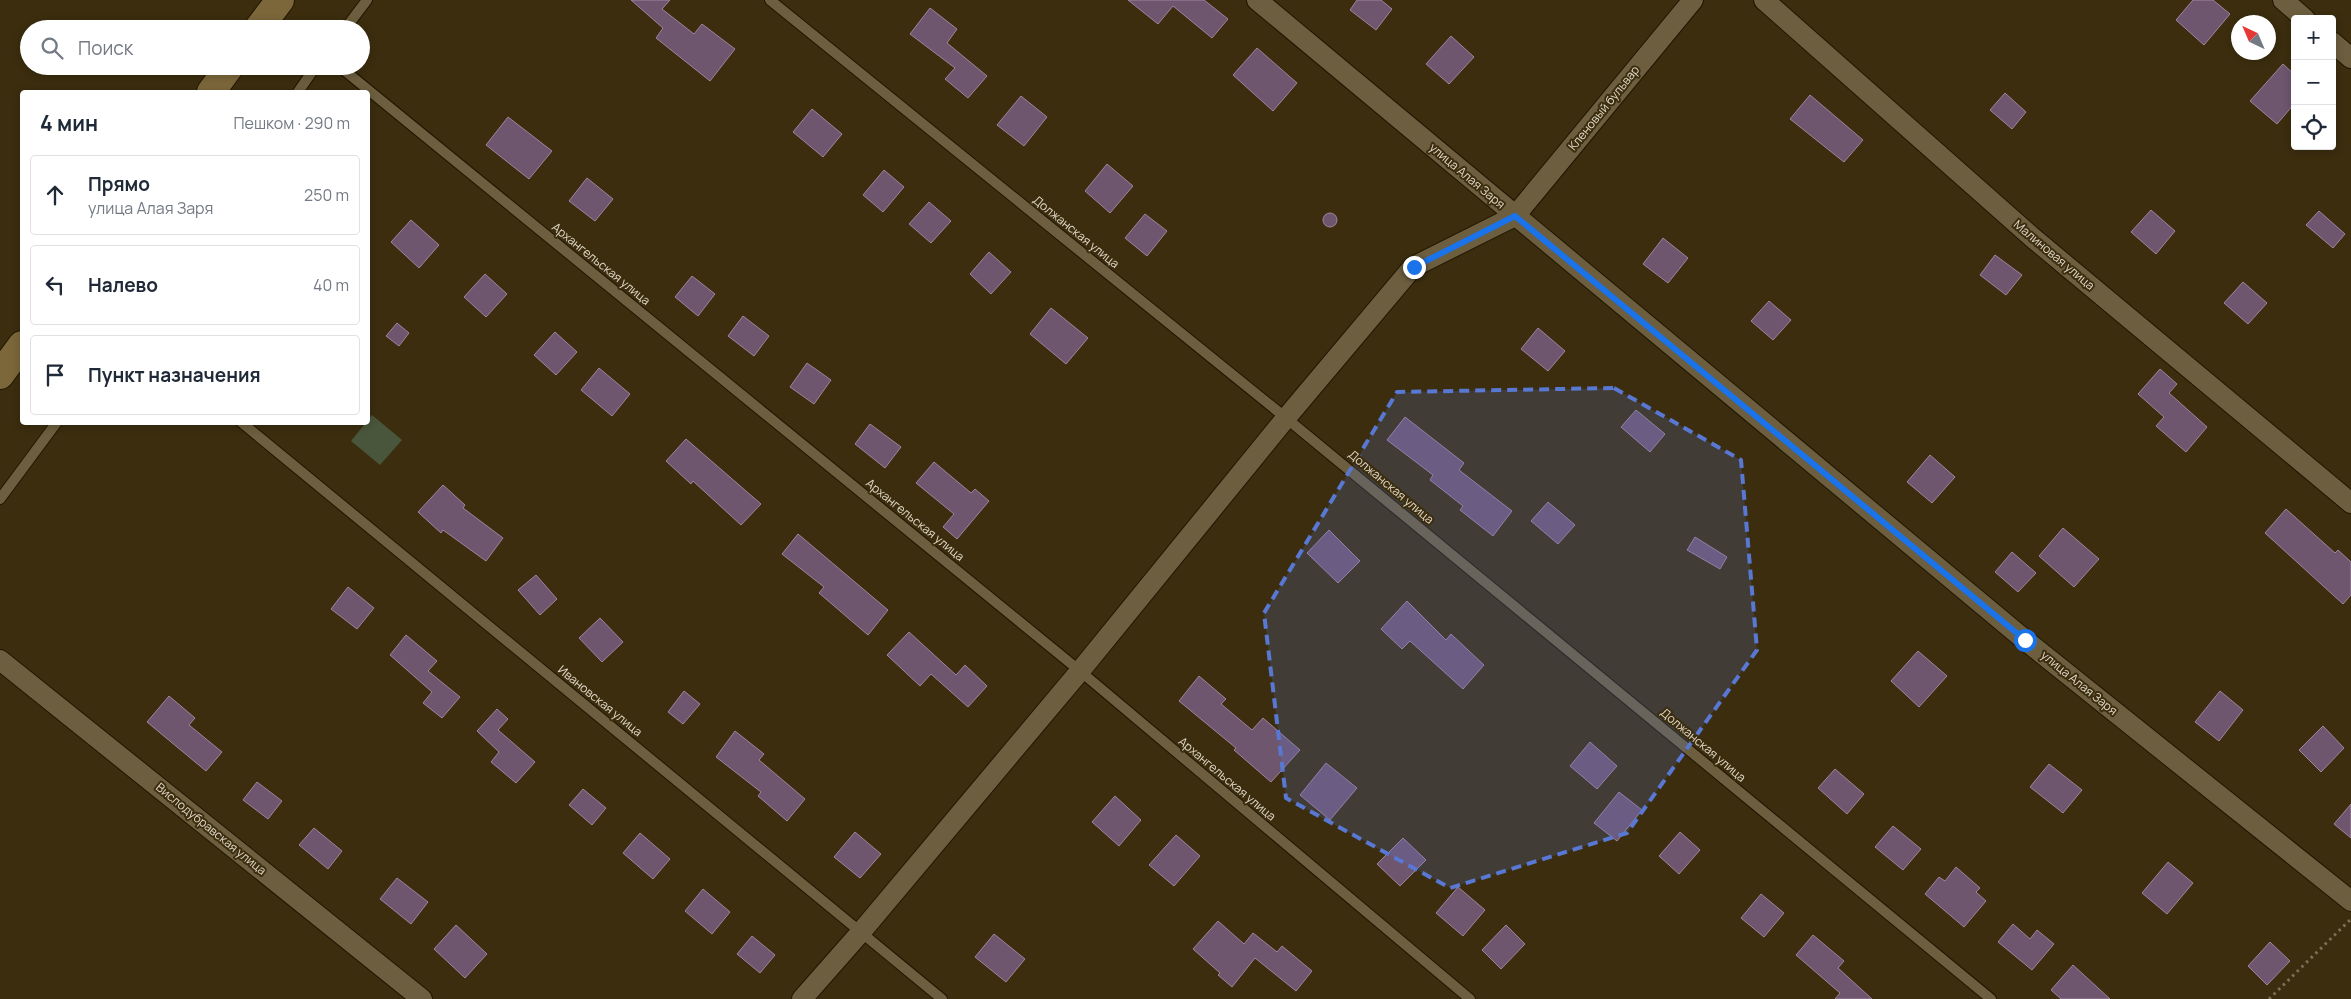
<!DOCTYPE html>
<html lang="ru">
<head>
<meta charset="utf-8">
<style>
	:root { --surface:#fff; --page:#f6f6f7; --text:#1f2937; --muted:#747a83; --line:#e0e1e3 }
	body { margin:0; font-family:Manrope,sans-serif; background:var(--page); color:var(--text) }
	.controls { position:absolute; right:15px; top:15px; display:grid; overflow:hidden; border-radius:5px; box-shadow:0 2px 8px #0003 }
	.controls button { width:45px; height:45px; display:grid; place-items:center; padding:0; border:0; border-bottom:1px solid var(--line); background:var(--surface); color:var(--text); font:25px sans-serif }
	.compass { position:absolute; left:2231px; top:15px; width:45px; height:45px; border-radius:50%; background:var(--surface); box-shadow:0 2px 8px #0003; rotate:316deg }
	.stop { position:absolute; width:15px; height:15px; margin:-11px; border:4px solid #1a73e8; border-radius:50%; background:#fff }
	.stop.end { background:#1a73e8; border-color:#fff; box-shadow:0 1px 5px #0008 }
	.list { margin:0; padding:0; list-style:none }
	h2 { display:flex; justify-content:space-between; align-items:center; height:65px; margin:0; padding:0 20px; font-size:21px }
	h2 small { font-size:16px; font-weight:400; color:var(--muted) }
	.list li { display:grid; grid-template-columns:32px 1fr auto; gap:15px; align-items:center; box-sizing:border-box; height:80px; margin:0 10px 10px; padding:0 10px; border:1px solid var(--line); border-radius:5px }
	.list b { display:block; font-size:19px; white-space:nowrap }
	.list p { margin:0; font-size:16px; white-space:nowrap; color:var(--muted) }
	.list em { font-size:16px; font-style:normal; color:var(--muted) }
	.icon { flex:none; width:28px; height:28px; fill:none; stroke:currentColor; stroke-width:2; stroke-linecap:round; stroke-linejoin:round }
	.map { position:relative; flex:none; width:2351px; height:999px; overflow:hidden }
	.search { position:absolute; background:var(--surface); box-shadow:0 2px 8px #0003; left:20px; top:20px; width:350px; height:55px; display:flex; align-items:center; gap:12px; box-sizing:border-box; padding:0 18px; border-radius:28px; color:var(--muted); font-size:19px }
	.panel { position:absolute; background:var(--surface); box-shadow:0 2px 8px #0003; left:20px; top:90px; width:350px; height:335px; border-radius:5px }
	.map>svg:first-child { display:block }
</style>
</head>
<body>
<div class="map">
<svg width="2351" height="999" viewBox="0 0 2351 999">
	<rect width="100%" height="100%" fill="#3b2d0e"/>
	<path fill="#49563b" d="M372,415L402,440L380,465L351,441Z"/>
	<g fill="#6e566f" stroke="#9f849f">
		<path d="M631,0H670L662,9L694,34L702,24L735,49L710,81L656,38L663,28Z"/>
		<path d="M1128,0H1204L1228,19L1212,38L1173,6L1158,24Z"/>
		<path d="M1357,0H1381L1392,9L1376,30L1350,10Z"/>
		<path d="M2193,0H2213L2230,14L2204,45L2176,20Z"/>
		<path d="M930,8L957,29L947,43L987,76L968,98L945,79L955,68L910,34Z"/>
		<path d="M1451,36L1474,57L1449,84L1426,64Z"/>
		<path d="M1257,48L1297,83L1273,111L1233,75Z"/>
		<path d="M2283,64L2295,75V103L2277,124L2250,101Z"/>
		<path d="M2005,93L2026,112L2012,129L1990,110Z"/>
		<path d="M1810,95L1863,140L1844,162L1790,119Z"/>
		<path d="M1021,96L1047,117L1024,146L997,125Z"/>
		<path d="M812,109L842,134L823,157L793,132Z"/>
		<path d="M508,117L552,151L529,179L486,145Z"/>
		<path d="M1107,164L1133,186L1110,213L1085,191Z"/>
		<path d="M884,170L904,187L883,212L863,195Z"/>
		<path d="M587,178L613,199L595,221L569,201Z"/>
		<path d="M929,202L951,221L931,243L909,224Z"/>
		<path d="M2151,210L2175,231L2156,254L2131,232Z"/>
		<path d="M2319,211L2345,234L2333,248L2306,225Z"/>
		<circle cx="1330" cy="220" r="7"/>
		<path d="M1145,214L1167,231L1147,256L1125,238Z"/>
		<path d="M411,220L439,245L419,268L391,242Z"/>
		<path d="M1663,238L1688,258L1668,283L1643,264Z"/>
		<path d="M989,252L1011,272L991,294L970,274Z"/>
		<path d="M1995,255L2022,275L2006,295L1980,275Z"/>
		<path d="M485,274L507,294L486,317L464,297Z"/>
		<path d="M692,276L715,294L698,316L675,297Z"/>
		<path d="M2243,282L2267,303L2248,324L2224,303Z"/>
		<path d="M1769,301L1791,320L1773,340L1751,321Z"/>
		<path d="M1051,308L1088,338L1066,364L1030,334Z"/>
		<path d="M743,316L769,336L754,356L728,336Z"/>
		<path d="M397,323L409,333L399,346L386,336Z"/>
		<path d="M1538,328L1565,351L1548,371L1521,349Z"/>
		<path d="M555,332L577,352L556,375L534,355Z"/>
		<path d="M807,363L831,380L814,404L790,387Z"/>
		<path d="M599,368L630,394L612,416L581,390Z"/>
		<path d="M2160,369L2177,384L2169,393L2207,427L2186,452L2156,426L2164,417L2138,394Z"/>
		<path d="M1636,410L1665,434L1650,452L1621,427Z"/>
		<path d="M1405,417L1464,463L1459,470L1512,511L1493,536L1460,510L1463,506L1430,480L1433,475L1387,440Z"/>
		<path d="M870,424L901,447L885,468L855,444Z"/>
		<path d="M686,439L761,504L741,525L693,481L691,484L666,461Z"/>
		<path d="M1930,455L1955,477L1932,503L1907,482Z"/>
		<path d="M934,462L971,493L975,489L989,501L957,539L943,527L954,514L916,483Z"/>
		<path d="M443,485L465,505L463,508L503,538L486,561L443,530L441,533L418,512Z"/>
		<path d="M1548,502L1575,525L1558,544L1531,521Z"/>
		<path d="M2286,509L2335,553L2338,550L2351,562V595L2343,604L2265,533Z"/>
		<path d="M2063,528L2099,559L2074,587L2039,556Z"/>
		<path d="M1329,530L1360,561L1338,583L1307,553Z"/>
		<path d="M798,534L888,610L868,635L819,593L824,587L782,554Z"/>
		<path d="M1695,537L1727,557L1720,569L1687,550Z"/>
		<path d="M2012,552L2036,573L2018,592L1995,572Z"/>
		<path d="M536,575L557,599L540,615L518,590Z"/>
		<path d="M348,587L374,608L357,629L331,609Z"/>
		<path d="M1407,601L1446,640L1451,634L1484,665L1463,689L1410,641L1402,649L1381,629Z"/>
		<path d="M600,618L623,642L602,662L579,638Z"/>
		<path d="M909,632L956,675L965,665L987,686L968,707L931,674L920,686L887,655Z"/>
		<path d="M406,635L437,661L428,671L460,697L442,718L423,703L432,692L390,655Z"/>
		<path d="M1918,651L1947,676L1919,707L1891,681Z"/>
		<path d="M1199,676L1226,699L1221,704L1252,730L1263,718L1300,750L1271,782L1234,750L1236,748L1179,701Z"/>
		<path d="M684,691L700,704L683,724L668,712Z"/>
		<path d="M2220,691L2243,710L2219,741L2195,722Z"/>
		<path d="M169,696L195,718L189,725L222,752L206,771L147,722Z"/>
		<path d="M497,709L508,719L498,730L535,762L516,783L491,762L499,752L477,731Z"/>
		<path d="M2323,726L2344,748L2321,772L2299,750Z"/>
		<path d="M735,731L764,754L759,760L805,799L787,821L758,796L761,792L716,757Z"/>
		<path d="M1590,742L1617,766L1597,789L1570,766Z"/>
		<path d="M1326,763L1357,788L1330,820L1300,795Z"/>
		<path d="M2049,764L2082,790L2063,813L2030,787Z"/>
		<path d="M1835,769L1864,794L1847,814L1818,788Z"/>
		<path d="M257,782L282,801L268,819L243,800Z"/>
		<path d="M583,789L606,808L592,825L569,805Z"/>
		<path d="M1619,792L1642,810L1617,841L1594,823Z"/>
		<path d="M1115,796L1141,820L1119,846L1092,822Z"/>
		<path d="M2351,804V838L2334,824Z"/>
		<path d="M1893,826L1921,849L1903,870L1875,847Z"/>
		<path d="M314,828L342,851L328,869L299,845Z"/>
		<path d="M855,832L881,854L860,878L834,857Z"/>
		<path d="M1680,832L1700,850L1679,874L1659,856Z"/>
		<path d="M640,833L670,859L653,879L623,853Z"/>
		<path d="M1176,835L1200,856L1174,886L1149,865Z"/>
		<path d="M1403,838L1426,860L1400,886L1377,864Z"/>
		<path d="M2168,862L2193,883L2167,914L2142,893Z"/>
		<path d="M1956,867L1980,888L1976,892L1986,901L1964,927L1925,894L1939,877L1945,881Z"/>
		<path d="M397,878L428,902L411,924L380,899Z"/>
		<path d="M1458,887L1485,910L1463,936L1436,913Z"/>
		<path d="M703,889L730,912L712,934L685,911Z"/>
		<path d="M1761,894L1784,913L1764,937L1741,918Z"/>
		<path d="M1218,921L1244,944L1253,933L1277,952L1282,946L1312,971L1296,991L1255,958L1232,987L1218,975L1220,973L1193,949Z"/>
		<path d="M2013,924L2030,939L2037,930L2054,944L2032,970L1998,942Z"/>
		<path d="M456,925L487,954L465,978L434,949Z"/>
		<path d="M1506,925L1525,944L1501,969L1482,950Z"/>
		<path d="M994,934L1025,959L1006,982L975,957Z"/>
		<path d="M1813,935L1844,961L1838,968L1872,999H1835L1840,993L1796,955Z"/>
		<path d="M752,936L775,955L760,973L737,954Z"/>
		<path d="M2270,942L2290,961L2267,985L2248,966Z"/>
		<path d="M2073,965L2110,999H2061L2051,990Z"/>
	</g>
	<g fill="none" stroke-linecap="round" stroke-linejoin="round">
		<g stroke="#201601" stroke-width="12">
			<g id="lane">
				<path d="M770,0L1286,418L1991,999"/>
				<path d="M345,29L367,0"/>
				<path d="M339,66L1080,671L1470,999"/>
				<path d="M298,92L316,66"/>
				<path d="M241,422L942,999"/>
				<path d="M0,499L57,422"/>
			</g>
		</g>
		<g stroke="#201601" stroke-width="22">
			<g id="street">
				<path d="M1257,0L2025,640L2351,901"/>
				<path d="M1764,0L2033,238L2351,503"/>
				<path d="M2283,0L2305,19"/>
				<path d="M2332,42L2351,58"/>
				<path d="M0,660L422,999"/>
				<path d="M802,999L861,932L1080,671L1286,418L1413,267L1515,216L1693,0"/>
			</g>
		</g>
		<g stroke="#201601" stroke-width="30">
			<g id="secondary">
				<path d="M258,29L280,0"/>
				<path d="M211,92L230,66"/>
				<path d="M0,375L22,345"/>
			</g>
		</g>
		<path stroke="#7c7057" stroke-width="3" stroke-dasharray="2.5 4" stroke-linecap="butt" d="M2269,999L2351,919"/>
		<use href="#lane" stroke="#6c5e3e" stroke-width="10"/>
		<use href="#street" stroke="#6c5e3e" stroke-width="20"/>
		<use href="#secondary" stroke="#7c673b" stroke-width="28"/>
	</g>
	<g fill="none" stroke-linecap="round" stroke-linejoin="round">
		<path stroke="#1a73e8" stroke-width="6" d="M1414,267L1515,216L2025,640"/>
	</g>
	<path fill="#5878d3" fill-opacity="0.2" stroke="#5878d3" stroke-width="4" stroke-dasharray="10 6" stroke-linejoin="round" d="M1614,388L1741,460L1757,650L1627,833L1450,888L1286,798L1264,613L1397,392Z"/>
	<g text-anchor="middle" stroke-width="4" stroke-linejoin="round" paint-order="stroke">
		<g font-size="12" fill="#e1d9c8" stroke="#3b2d0e">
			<text transform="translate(1604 108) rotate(-51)" y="4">Кленовый бульвар</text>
			<text transform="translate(1467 176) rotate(40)" y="4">улица Алая Заря</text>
			<text transform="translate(1076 232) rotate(39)" y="4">Должанская улица</text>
			<text transform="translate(2054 255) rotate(40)" y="4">Малиновая улица</text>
			<text transform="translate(601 264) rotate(39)" y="4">Архангельская улица</text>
			<text transform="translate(1391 487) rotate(40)" y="4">Должанская улица</text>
			<text transform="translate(915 520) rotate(39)" y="4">Архангельская улица</text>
			<text transform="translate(2079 683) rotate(39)" y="4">улица Алая Заря</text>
			<text transform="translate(600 701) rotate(39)" y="4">Ивановская улица</text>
			<text transform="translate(1703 745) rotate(40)" y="4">Должанская улица</text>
			<text transform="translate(1227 779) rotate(40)" y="4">Архангельская улица</text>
			<text transform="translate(211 829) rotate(39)" y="4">Вислодубравская улица</text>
		</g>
	</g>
</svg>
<div class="controls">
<button>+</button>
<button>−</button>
<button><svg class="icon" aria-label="locate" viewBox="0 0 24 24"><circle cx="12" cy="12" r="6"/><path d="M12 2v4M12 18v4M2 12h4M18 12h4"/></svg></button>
</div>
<svg class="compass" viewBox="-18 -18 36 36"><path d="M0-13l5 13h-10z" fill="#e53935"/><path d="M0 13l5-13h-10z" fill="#747a83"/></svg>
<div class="stop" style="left:2025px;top:640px"></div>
<div class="stop end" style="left:1414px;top:267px"></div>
<div class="search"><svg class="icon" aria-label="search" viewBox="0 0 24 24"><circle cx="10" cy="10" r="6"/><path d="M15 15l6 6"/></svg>Поиск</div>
<section class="panel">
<h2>4 мин<small>Пешком · 290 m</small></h2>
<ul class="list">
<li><svg class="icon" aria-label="ahead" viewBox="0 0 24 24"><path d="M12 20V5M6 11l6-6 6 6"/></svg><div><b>Прямо</b><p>улица Алая Заря</p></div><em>250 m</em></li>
<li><svg class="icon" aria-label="left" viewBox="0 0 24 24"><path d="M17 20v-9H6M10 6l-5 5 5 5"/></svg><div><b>Налево</b></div><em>40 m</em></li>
<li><svg class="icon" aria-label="arrive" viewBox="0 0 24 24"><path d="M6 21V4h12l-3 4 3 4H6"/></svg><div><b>Пункт назначения</b></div></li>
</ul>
</section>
</div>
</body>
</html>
